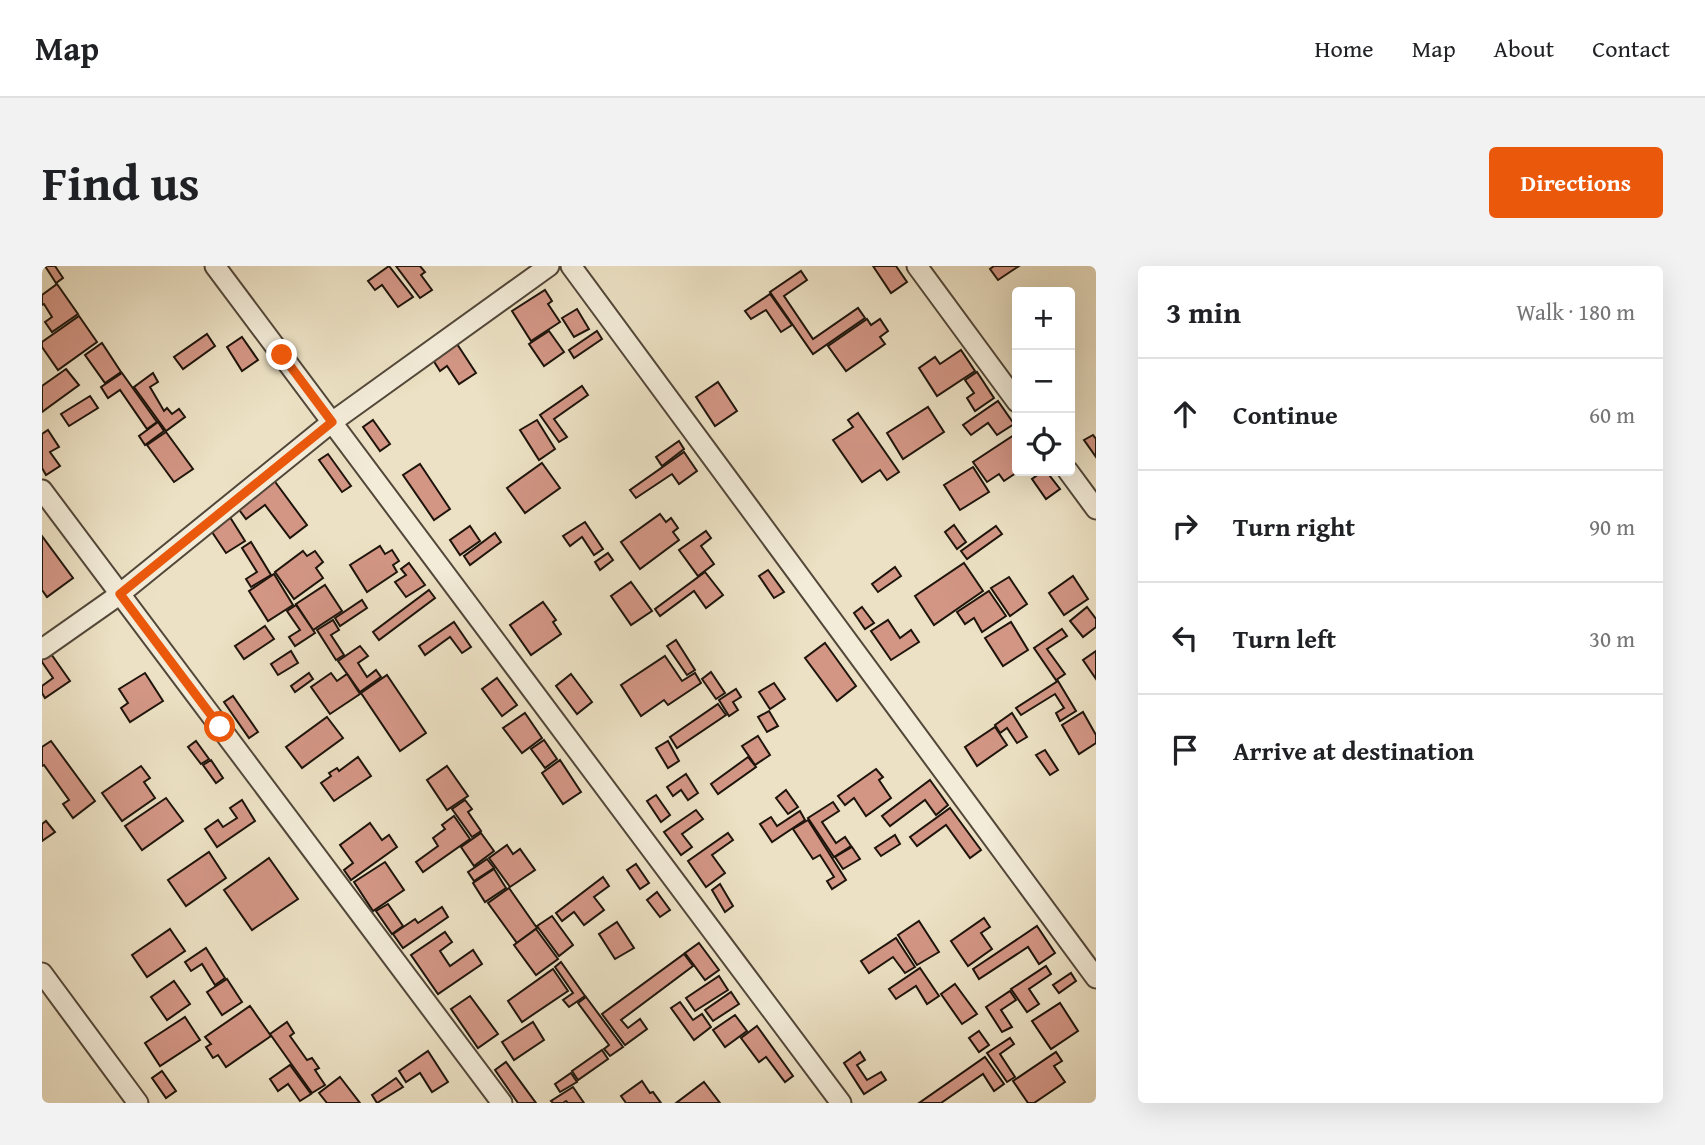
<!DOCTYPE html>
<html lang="en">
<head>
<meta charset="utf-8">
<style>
	:root { --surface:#fff; --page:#f2f2f2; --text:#202124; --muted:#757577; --line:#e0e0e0; --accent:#ea580c }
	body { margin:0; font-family:"Gentium Book Plus",serif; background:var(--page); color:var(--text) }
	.controls { position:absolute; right:21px; top:21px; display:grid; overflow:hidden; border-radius:7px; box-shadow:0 7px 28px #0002 }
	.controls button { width:63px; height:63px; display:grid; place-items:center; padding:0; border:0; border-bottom:2px solid var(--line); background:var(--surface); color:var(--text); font:35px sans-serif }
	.stop { position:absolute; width:21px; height:21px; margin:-16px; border:5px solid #ea580c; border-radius:50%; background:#fff }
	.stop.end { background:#ea580c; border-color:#fff; box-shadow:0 2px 7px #0008 }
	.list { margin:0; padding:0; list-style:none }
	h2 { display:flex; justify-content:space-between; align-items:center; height:91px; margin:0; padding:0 28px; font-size:30px }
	h2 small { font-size:23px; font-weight:400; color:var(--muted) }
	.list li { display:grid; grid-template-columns:46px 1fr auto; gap:21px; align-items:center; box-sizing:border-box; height:112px; padding:0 28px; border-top:2px solid var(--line) }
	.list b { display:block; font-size:26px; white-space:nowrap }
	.list em { font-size:23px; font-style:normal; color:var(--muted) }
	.icon { flex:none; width:38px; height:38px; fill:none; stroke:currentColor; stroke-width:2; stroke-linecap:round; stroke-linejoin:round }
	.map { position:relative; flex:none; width:1054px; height:837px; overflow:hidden; border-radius:7px }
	header { display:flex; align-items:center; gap:42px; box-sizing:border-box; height:98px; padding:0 35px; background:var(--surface); border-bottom:2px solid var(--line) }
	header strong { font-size:33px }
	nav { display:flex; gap:38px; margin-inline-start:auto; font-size:24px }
	.intro { display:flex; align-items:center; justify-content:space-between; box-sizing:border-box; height:168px; padding:0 42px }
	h1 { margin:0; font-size:49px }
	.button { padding:18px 32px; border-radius:7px; background:var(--accent); color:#fff; font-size:24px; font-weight:700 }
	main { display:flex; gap:42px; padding:0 42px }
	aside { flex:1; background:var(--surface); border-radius:7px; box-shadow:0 7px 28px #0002 }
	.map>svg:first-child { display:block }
</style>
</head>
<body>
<header>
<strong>Map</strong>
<nav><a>Home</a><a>Map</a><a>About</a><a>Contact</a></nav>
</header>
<div class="intro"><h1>Find us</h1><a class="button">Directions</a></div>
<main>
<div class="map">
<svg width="1054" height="837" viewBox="0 0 1054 837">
	<rect width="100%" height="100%" fill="#ece1c4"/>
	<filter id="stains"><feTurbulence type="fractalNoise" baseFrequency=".00286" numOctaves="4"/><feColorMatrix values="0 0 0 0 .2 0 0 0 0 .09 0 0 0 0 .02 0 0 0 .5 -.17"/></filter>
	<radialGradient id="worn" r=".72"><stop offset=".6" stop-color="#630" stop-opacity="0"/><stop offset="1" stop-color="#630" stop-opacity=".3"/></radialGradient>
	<g fill="#d39685" stroke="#1e140b" stroke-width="2">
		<path d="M3,0H13L21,12L14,17Z"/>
		<path d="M347,0L371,31L356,41L340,19L333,24L326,15Z"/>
		<path d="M354,0H378L383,6L379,9L390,24L378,32Z"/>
		<path d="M831,0H854L865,16L849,27Z"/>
		<path d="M952,0H977L956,14L948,3Z"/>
		<path d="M759,5L765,14L742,30L771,73L816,42L823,52L771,88L728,26Z"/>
		<path d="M15,18L36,48L10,66L3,56L10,51L2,38L0,39V29Z"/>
		<path d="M503,24L510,35L506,38L518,56L489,75L470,45Z"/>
		<path d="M728,28L750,59L739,66L724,44L709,53L703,45Z"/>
		<path d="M535,43L547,63L532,71L520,52Z"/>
		<path d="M37,50L55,76L16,104L0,81V76Z"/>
		<path d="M825,53L829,59L838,53L846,65L838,71L843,78L804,105L786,80Z"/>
		<path d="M507,65L522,86L502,100L487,78Z"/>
		<path d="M555,65L560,73L532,92L527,84Z"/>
		<path d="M165,68L173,80L141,103L132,91Z"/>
		<path d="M200,71L216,94L200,105L185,81Z"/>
		<path d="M60,77L79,106L63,117L43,89Z"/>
		<path d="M415,78L434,107L417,118L405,100L398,105L391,94Z"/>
		<path d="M919,84L933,105L895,130L877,102L893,91L898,98Z"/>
		<path d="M24,103L37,119L0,146V120Z"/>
		<path d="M935,106L952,132L933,145L925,132L932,127L923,114Z"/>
		<path d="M80,107L115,156L105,163L78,124L66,132L59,121Z"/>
		<path d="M111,107L116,116L108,121L122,145L125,142L130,148L137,143L143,151L124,165L92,121Z"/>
		<path d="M676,116L695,145L673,160L654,131Z"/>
		<path d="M540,120L546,129L512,153L525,171L517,176L498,149Z"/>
		<path d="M48,130L56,142L27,160L19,148Z"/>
		<path d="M956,135L972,158L955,169L946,157L929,169L921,159Z"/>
		<path d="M886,141L902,166L861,193L845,167Z"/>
		<path d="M816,147L857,206L845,214L838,204L820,216L791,174L811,161L806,154Z"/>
		<path d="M331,154L348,178L338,185L321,161Z"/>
		<path d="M495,154L513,183L497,194L478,164Z"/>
		<path d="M116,156L122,165L103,179L97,170Z"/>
		<path d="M6,164L17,181L8,186L18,200L4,209L0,202V168Z"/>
		<path d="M124,166L151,203L132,216L105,179Z"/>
		<path d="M975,167L977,205L962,215L957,208L945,216L931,196Z"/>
		<path d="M1051,169L1054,173V191L1042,174Z"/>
		<path d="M637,175L642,183L620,200L614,191Z"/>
		<path d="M642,186L655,205L637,218L630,208L594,232L588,224Z"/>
		<path d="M286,188L309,220L300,226L277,194Z"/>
		<path d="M500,197L518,222L483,247L465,222Z"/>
		<path d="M378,198L408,243L392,254L361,209Z"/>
		<path d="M931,201L947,226L918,244L902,219Z"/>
		<path d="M1001,205H1004L1018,223L1004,233L990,213Z"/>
		<path d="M231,213L265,259L248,272L223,239L204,253L195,241Z"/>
		<path d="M186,248L203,275L184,287L166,260Z"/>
		<path d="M618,248L624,256L629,252L636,262L631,266L637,274L598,303L579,276Z"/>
		<path d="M543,256L561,283L552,289L540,271L528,280L521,270Z"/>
		<path d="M912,259L924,276L915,283L903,266Z"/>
		<path d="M428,260L438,275L418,289L408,274Z"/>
		<path d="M954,260L960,268L925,293L919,285Z"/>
		<path d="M664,265L669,272L659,280L672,298L656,310L637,284Z"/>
		<path d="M453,267L459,276L428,299L422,290Z"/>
		<path d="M0,270L31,312L5,331L0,324Z"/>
		<path d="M209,276L229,309L209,321L204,313L215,306L200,282Z"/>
		<path d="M338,280L343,288L350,284L357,295L351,299L355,306L325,326L308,299Z"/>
		<path d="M261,285L265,290L273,285L281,296L274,302L281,312L252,333L233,306Z"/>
		<path d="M566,287L571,294L558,304L553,296Z"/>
		<path d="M367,297L383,319L364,331L353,316L364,309L359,303Z"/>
		<path d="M922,297L941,325L892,359L873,330Z"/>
		<path d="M853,301L859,310L836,326L830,318Z"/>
		<path d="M726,304L742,326L732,332L717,310Z"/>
		<path d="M663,306L681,329L664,342L652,325L618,350L613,343Z"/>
		<path d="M232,308L251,339L226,355L207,325Z"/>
		<path d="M1031,310L1046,333L1022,349L1007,327Z"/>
		<path d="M967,311L985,338L968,350L949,322Z"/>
		<path d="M589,316L610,345L589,359L569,330Z"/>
		<path d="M283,319L300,345L271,364L254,338Z"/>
		<path d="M387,324L393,332L337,374L331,366Z"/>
		<path d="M947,325L964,350L940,366L932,352L923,358L915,346Z"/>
		<path d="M320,334L325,342L298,360L293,352Z"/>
		<path d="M501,336L514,354L511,356L519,368L489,389L468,359Z"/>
		<path d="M254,339L273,367L253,380L247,371L258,364L245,345Z"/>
		<path d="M820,341L832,357L823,363L812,347Z"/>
		<path d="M1045,341L1054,353V361L1041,371L1028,355Z"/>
		<path d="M291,354L297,364L289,369L302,389L294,394L275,364Z"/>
		<path d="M846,354L858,372L869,364L877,376L849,394L829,365Z"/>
		<path d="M412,356L429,381L420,387L408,371L383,389L377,380Z"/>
		<path d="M969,356L986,384L961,400L943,372Z"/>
		<path d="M223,360L232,373L202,393L193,380Z"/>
		<path d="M1020,363L1025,370L1005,383L1023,408L1014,414L992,382Z"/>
		<path d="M634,374L653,404L645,409L625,380Z"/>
		<path d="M783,377L814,420L795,435L763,392Z"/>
		<path d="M318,380L326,390L316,397L325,411L334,404L339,411L318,426L296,395Z"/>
		<path d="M7,385L28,415L3,432L0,427V420L11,412L0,396V390Z"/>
		<path d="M249,385L256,397L236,409L229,398Z"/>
		<path d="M1054,385V413L1041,394Z"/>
		<path d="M623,390L640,415L653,407L659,417L626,439L622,434L599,450L579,419Z"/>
		<path d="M669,406L683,427L674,433L660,413Z"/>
		<path d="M103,407L121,435L88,456L79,442L86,437L77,423Z"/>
		<path d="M267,407L271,413L253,426L249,420Z"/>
		<path d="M289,407L295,415L305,408L318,428L288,448L269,421Z"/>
		<path d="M529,408L550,436L535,448L514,420Z"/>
		<path d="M345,409L384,467L358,485L319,427Z"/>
		<path d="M455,412L475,439L460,450L440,423Z"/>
		<path d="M1016,415L1034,445L1018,455L1014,447L1022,442L1013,428L979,449L974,442Z"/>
		<path d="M732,417L743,433L728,443L717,426Z"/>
		<path d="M694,423L699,431L691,436L696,444L687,450L677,434Z"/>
		<path d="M191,430L216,466L207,472L182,436Z"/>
		<path d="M676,438L684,449L635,482L628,471Z"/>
		<path d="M727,445L736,460L725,466L716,451Z"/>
		<path d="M1041,446L1054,469V477L1037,488L1020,459Z"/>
		<path d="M483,447L500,472L480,487L461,462Z"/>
		<path d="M970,447L985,471L975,477L965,462L958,467L953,459Z"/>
		<path d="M285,451L301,472L260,502L244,481Z"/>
		<path d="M953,461L965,479L935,500L923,481Z"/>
		<path d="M716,470L728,489L713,499L700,480Z"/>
		<path d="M502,474L515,493L503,502L489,483Z"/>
		<path d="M9,475L53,535L31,552L21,538L27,534L2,499L0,500V481Z"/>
		<path d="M154,475L167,493L159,498L146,481Z"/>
		<path d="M626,475L637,495L626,502L614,482Z"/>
		<path d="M1003,484L1016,504L1008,509L994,489Z"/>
		<path d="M316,491L329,510L292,535L279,517L289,510L287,507L295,502L297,505Z"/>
		<path d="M706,491L714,501L676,528L669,518Z"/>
		<path d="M169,494L181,512L174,517L161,499Z"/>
		<path d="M518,494L539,526L521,538L500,507Z"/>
		<path d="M99,500L108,512L102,516L113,532L80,555L60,527Z"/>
		<path d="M405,500L426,530L405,544L385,514Z"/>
		<path d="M834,503L841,511L837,514L849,532L824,550L812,532L803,539L796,530Z"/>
		<path d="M644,508L656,527L646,534L639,524L631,530L625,521Z"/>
		<path d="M888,514L906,539L894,549L883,534L848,560L840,550Z"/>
		<path d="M744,524L756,541L746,548L734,532Z"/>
		<path d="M614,529L628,549L619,556L605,535Z"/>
		<path d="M124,532L141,555L100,584L83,560Z"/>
		<path d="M200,534L213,555L175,581L163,563L176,554L181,561L195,552L188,542Z"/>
		<path d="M423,534L430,543L426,546L439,565L430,571L410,543Z"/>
		<path d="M791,536L797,545L780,556L794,577L803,571L809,580L792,591L766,552Z"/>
		<path d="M908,542L939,584L928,592L904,559L875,580L868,571Z"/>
		<path d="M654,544L661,553L640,568L650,581L639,589L622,566Z"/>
		<path d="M758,545L763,554L730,576L718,558L729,551L735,560Z"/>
		<path d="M412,550L428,573L381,606L374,596L396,580L391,572L403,563L400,559Z"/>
		<path d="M766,554L804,614L790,623L785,615L792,611L778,589L771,593L751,563Z"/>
		<path d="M4,555L13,566L0,575V558Z"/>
		<path d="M328,557L340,574L347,569L355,581L309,614L302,604L311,597L298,579Z"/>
		<path d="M439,567L452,585L432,600L419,581Z"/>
		<path d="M686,567L691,574L670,589L683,607L664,621L646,595Z"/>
		<path d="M853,569L858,578L839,590L833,582Z"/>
		<path d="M465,579L471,588L478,583L493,604L468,621L447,592Z"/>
		<path d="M810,581L818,593L801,603L793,591Z"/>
		<path d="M167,586L184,612L144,640L126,614Z"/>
		<path d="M227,592L256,633L210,664L182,624Z"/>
		<path d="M445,593L452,602L432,615L426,606Z"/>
		<path d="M343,596L362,624L331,645L312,616Z"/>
		<path d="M594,598L607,617L598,623L585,604Z"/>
		<path d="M452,603L464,622L443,636L431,617Z"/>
		<path d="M561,611L567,620L552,631L562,644L542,659L532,646L520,655L514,647Z"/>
		<path d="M678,618L691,640L683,646L670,624Z"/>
		<path d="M467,622L495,662L475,677L446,637Z"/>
		<path d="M615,626L628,644L618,651L605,634Z"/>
		<path d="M346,638L361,660L350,668L334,645Z"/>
		<path d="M400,641L406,651L361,682L351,668L373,653L376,657Z"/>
		<path d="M510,650L531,679L517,690L495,660Z"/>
		<path d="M942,652L948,661L939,667L950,683L926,700L909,675Z"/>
		<path d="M877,655L897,686L875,699L856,669Z"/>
		<path d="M575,656L592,682L573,693L557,668Z"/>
		<path d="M995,660L1013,687L997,698L986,681L937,713L931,703Z"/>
		<path d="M128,663L143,685L105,711L90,689Z"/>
		<path d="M494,663L516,693L494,709L472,679Z"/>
		<path d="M403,666L410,676L398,685L408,700L431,684L440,698L396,728L369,689Z"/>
		<path d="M854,672L873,701L863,707L851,691L827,707L819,695Z"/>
		<path d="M657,677L677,704L663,714L643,687Z"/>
		<path d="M164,682L183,712L173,719L160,698L149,705L143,696Z"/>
		<path d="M642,688L651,700L579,754L586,762L598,753L605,763L583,779L560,748Z"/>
		<path d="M519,696L543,730L527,741L521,734L531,727L513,701Z"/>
		<path d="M1004,700L1009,708L987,723L997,738L985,746L969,723Z"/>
		<path d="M878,702L897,730L885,738L874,720L854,733L847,723Z"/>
		<path d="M511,703L526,725L480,756L466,735Z"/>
		<path d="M1029,707L1034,715L1017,727L1011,719Z"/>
		<path d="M677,710L686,724L653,745L644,732Z"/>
		<path d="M185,713L200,736L180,749L165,726Z"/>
		<path d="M132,715L148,738L125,754L109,731Z"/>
		<path d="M913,718L935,748L920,758L899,728Z"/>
		<path d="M968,725L974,734L959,744L970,761L960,766L944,741Z"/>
		<path d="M689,726L697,738L671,755L663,744Z"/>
		<path d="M428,730L456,768L436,782L409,743Z"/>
		<path d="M544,731L581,781L568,790L562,783L567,779L536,737Z"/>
		<path d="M638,736L651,754L660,748L669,761L652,774L629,742Z"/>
		<path d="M1018,737L1036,765L1009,783L990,755Z"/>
		<path d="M208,740L229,770L184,801L176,789L171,792L164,781L169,778L163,771Z"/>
		<path d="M693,749L705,765L683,781L671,764Z"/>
		<path d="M143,751L158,774L118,800L103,777Z"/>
		<path d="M245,756L252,767L248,770L265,794L270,792L277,802L273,804L283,819L270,827L228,768Z"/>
		<path d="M491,756L502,774L472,794L460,776Z"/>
		<path d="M715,760L751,810L743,816L724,791L717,796L699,772Z"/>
		<path d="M937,765L947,779L937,786L927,772Z"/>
		<path d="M968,772L972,778L958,788L973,811L965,816L945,787Z"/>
		<path d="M560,784L566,793L536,814L530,805Z"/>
		<path d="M386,785L406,816L390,826L378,807L364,816L357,805Z"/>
		<path d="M818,786L823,794L815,799L825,814L839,806L844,814L822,828L802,797Z"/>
		<path d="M1014,786L1020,795L1012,800L1023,816L992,837H986L971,815Z"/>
		<path d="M943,791L962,818L952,825L941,808L899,837H877Z"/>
		<path d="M464,796L494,837H476L453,804Z"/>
		<path d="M248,799L269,828L258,835L246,818L236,825L228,813Z"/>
		<path d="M120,805L134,825L124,832L110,812Z"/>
		<path d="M529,807L535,816L518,826L513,818Z"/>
		<path d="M298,811L318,837H285L277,827Z"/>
		<path d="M354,812L361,821L335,837L330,829Z"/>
		<path d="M600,815L608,827L611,826L619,837H584L579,830Z"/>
		<path d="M662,816L678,837H634Z"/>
		<path d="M531,821L542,837H526L524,835L521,837H511L509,835Z"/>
	</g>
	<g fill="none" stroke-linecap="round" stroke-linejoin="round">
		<g stroke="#524739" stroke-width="23">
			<g id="minor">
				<path d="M173,0L799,837"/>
				<path d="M529,0L1054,712"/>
				<path d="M875,0L975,136"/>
				<path d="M1026,205L1054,243"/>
				<path d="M0,224L460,837"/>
				<path d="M0,383L74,331L290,156L507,0"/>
				<path d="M0,707L96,837"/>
			</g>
		</g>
		<use href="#minor" stroke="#f3ecd9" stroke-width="19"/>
	</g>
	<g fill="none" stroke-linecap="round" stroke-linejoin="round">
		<path stroke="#ea580c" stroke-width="9" d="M178,461L78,328L290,156L240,89"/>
	</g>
	<rect width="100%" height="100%" filter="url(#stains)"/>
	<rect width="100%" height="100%" fill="url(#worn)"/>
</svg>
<div class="controls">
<button>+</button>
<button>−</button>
<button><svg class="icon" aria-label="locate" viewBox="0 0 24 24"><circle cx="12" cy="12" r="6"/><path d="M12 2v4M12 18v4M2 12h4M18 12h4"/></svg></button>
</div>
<div class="stop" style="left:178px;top:461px"></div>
<div class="stop end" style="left:240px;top:89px"></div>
</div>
<aside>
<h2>3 min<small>Walk · 180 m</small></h2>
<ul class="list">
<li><svg class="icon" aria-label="ahead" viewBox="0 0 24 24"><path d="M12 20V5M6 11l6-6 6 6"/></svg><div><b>Continue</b></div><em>60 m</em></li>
<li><svg class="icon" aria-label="right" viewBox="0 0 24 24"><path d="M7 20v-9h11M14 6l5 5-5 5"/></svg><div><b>Turn right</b></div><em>90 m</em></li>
<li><svg class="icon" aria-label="left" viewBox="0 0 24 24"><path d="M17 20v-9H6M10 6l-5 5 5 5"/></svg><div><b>Turn left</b></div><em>30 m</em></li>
<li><svg class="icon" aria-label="arrive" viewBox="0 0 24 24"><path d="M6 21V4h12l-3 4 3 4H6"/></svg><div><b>Arrive at destination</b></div></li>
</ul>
</aside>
</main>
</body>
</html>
